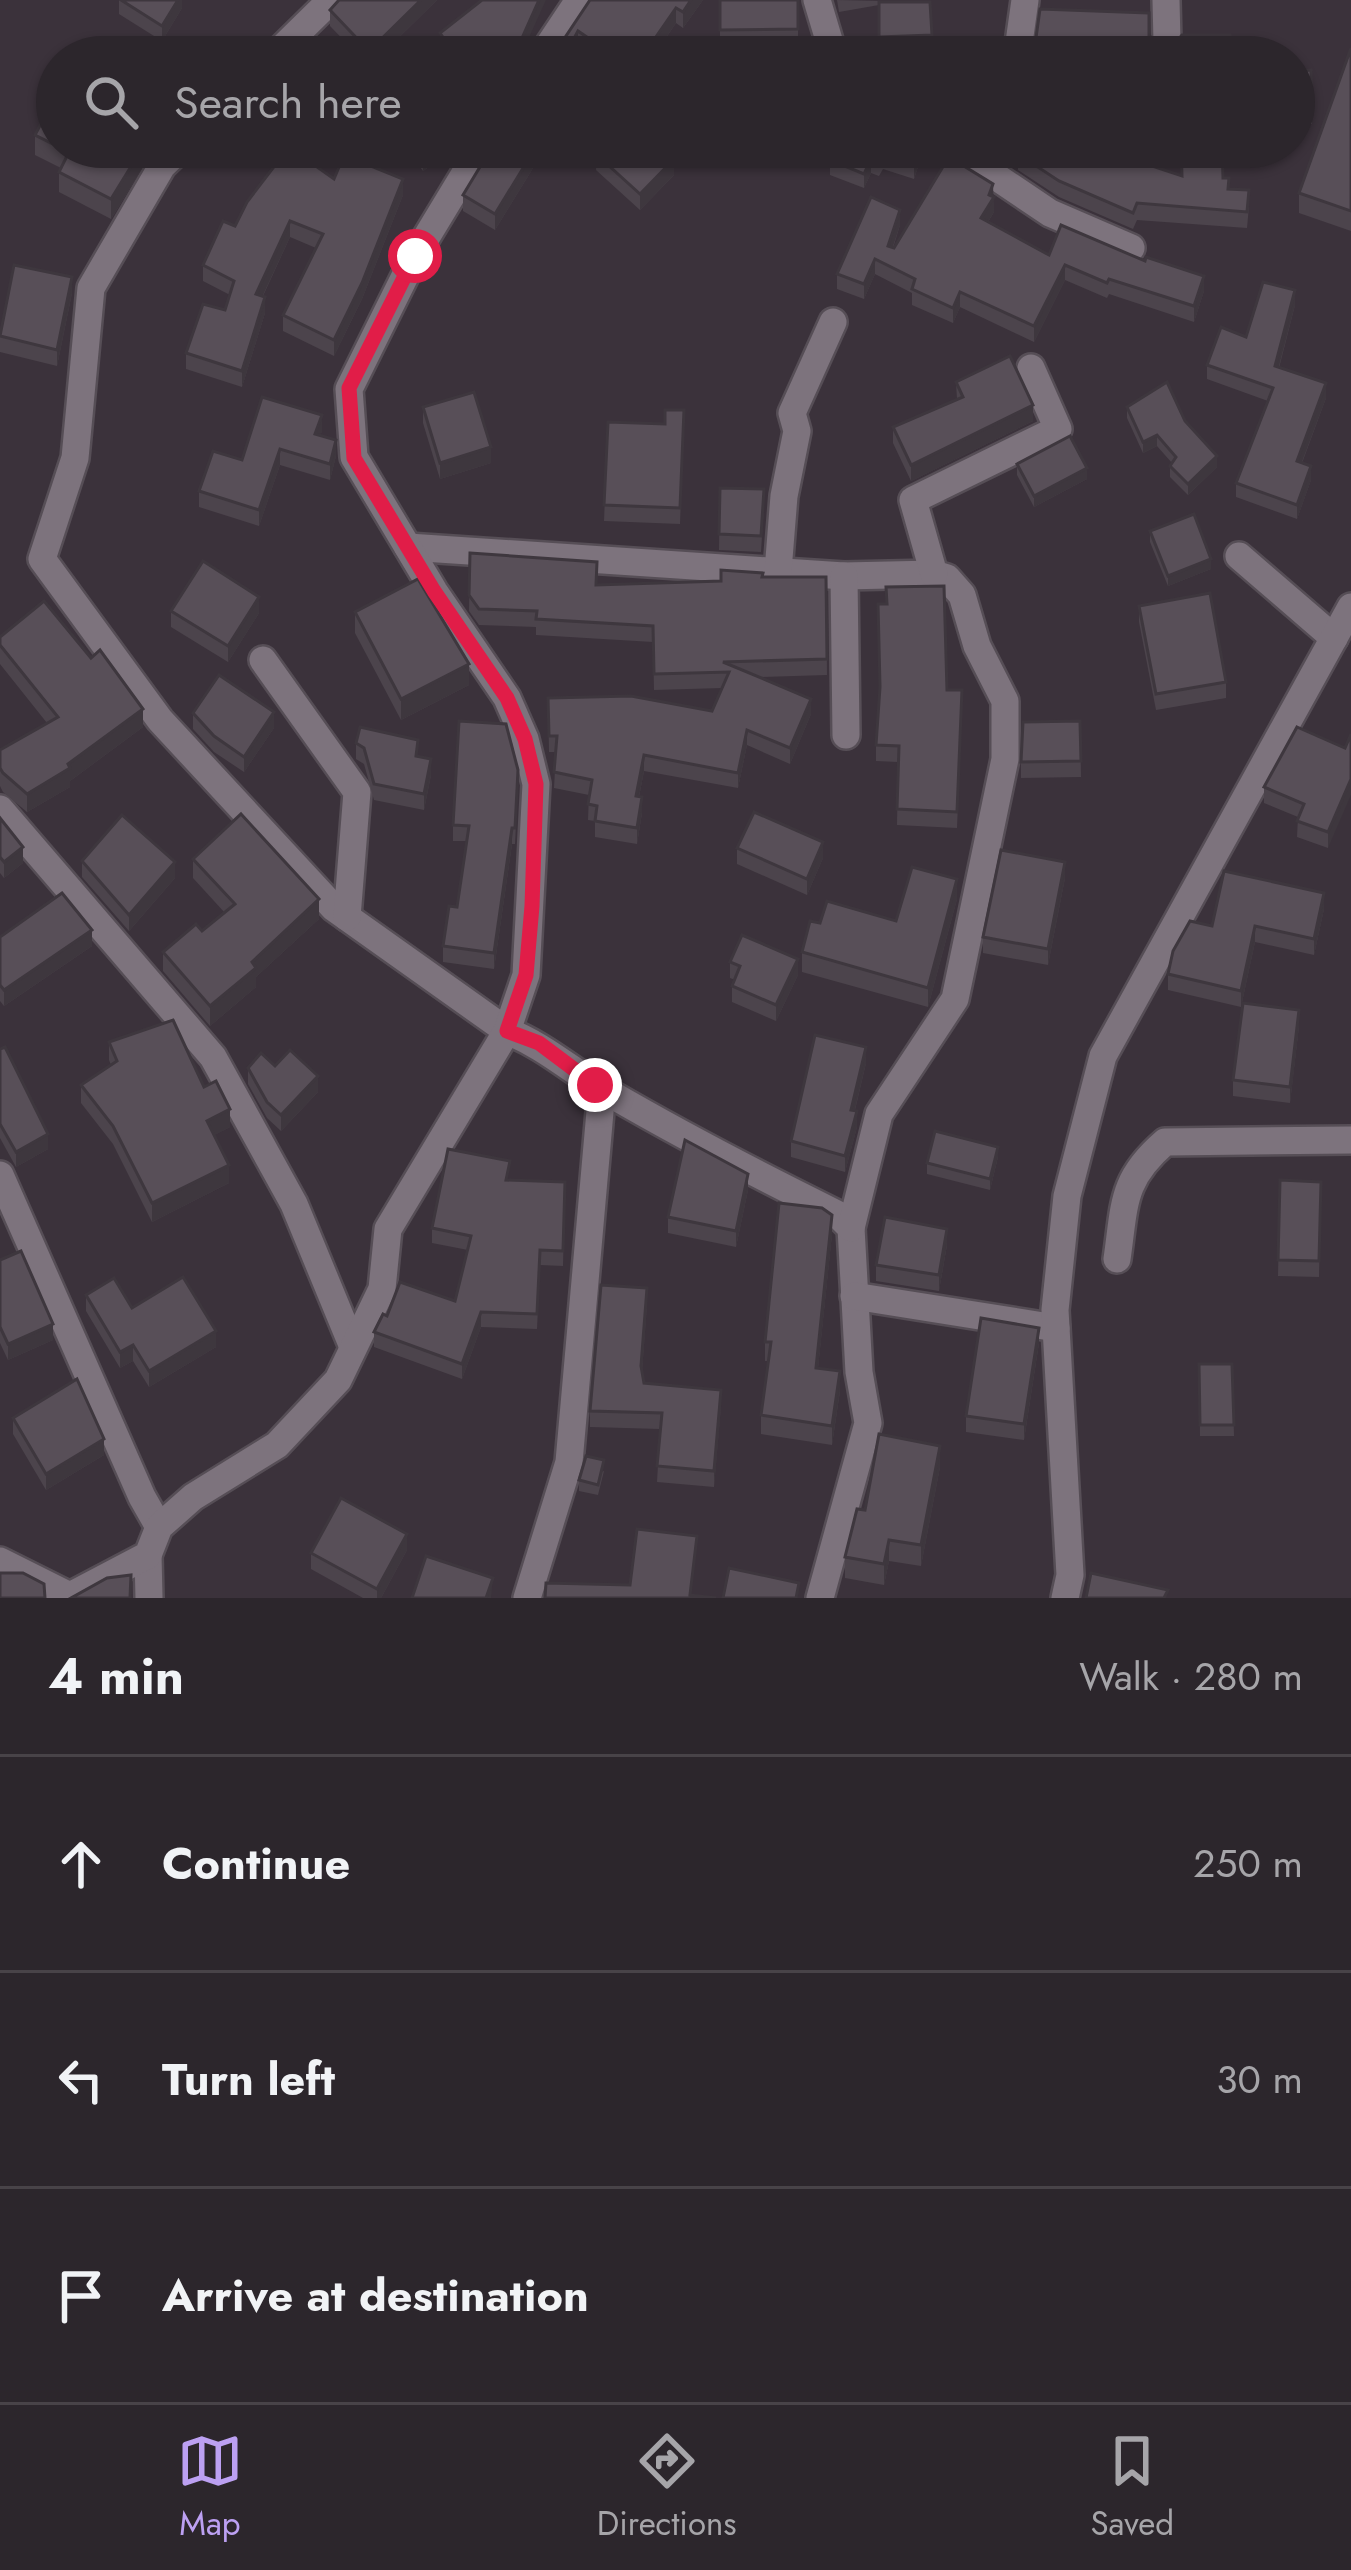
<!DOCTYPE html>
<html lang="en">
<head>
<meta charset="utf-8">
<style>
	:root { --surface:#2c262c; --page:#383238; --text:#f1f3f6; --muted:#a6a5a9; --line:#484348; --accent:#bca0f2 }
	body { margin:0; font-family:Jost,sans-serif; background:var(--page); color:var(--text) }
	.stop { position:absolute; width:36px; height:36px; margin:-27px; border:9px solid #e11d48; border-radius:50%; background:#fff }
	.stop.end { background:#e11d48; border-color:#fff; box-shadow:0 3px 12px #0008 }
	.list { margin:0; padding:0; list-style:none }
	h2 { display:flex; justify-content:space-between; align-items:center; height:156px; margin:0; padding:0 48px; font-size:51px }
	h2 small { font-size:39px; font-weight:400; color:var(--muted) }
	.list li { display:grid; grid-template-columns:78px 1fr auto; gap:36px; align-items:center; box-sizing:border-box; height:216px; padding:0 48px; border-top:3px solid var(--line) }
	.list b { display:block; font-size:45px; white-space:nowrap }
	.list em { font-size:39px; font-style:normal; color:var(--muted) }
	.icon { flex:none; width:66px; height:66px; fill:none; stroke:currentColor; stroke-width:2; stroke-linecap:round; stroke-linejoin:round }
	.map { position:relative; flex:none; width:1351px; height:1598px; overflow:hidden }
	.search { position:absolute; background:var(--surface); box-shadow:0 3px 9px #0004; left:36px; right:36px; top:36px; height:132px; display:flex; align-items:center; gap:30px; box-sizing:border-box; padding:0 42px; border-radius:66px; color:var(--muted); font-size:45px }
	.sheet { height:804px; background:var(--surface) }
	nav { display:flex; justify-content:space-around; align-items:center; box-sizing:border-box; height:168px; border-top:3px solid var(--line); background:var(--surface); font-size:33px; color:var(--muted) }
	nav a { display:grid; justify-items:center; gap:6px }
	nav .on { color:var(--accent) }
	.map>svg:first-child { display:block }
</style>
</head>
<body>
<div class="map">
<svg width="1351" height="1598" viewBox="0 0 1351 1598">
	<rect width="100%" height="100%" fill="#3b323b"/>
	<g fill="none" stroke-linecap="round" stroke-linejoin="round">
		<g stroke="#564e56" stroke-width="32">
			<g id="minor">
				<path d="M817,0L834,57"/>
				<path d="M1166,0L1167,42"/>
				<path d="M273,57L331,0"/>
				<path d="M541,57L579,0"/>
				<path d="M1017,57L1025,0"/>
				<path d="M182,147L162,166L91,288L75,458L42,559L160,720L334,908L507,1031C545,1046 573,1072 609,1093C683,1136 760,1176 837,1214L851,1228L859,1372L868,1423L820,1598"/>
				<path d="M952,147L1050,213L1131,248"/>
				<path d="M408,547L844,576L934,574L947,578L962,595L977,646L1005,701V759L955,999L879,1114L851,1228"/>
				<path d="M1239,556L1334,638"/>
				<path d="M778,571L784,496L797,431L792,413L833,322"/>
				<path d="M934,574L913,500L1058,429L1031,368"/>
				<path d="M844,576L846,735"/>
				<path d="M263,660L357,792L347,917"/>
				<path d="M0,809L213,1057L294,1204L353,1347"/>
				<path d="M0,1175L142,1497L159,1527"/>
				<path d="M1117,1259C1125,1204 1121,1180 1165,1142L1351,1140"/>
				<path d="M854,1296L1056,1328"/>
				<path d="M148,1555L149,1598"/>
				<path d="M0,1561L70,1596L148,1555L159,1527L193,1497L277,1445L338,1380L382,1289L388,1229L507,1031L526,975L536,784L525,739L507,698L434,591L354,457L349,389L415,256L481,147"/>
				<path d="M527,1598L569,1462L602,1089"/>
				<path d="M1065,1598L1070,1575L1055,1310L1067,1196L1103,1056L1351,607"/>
			</g>
		</g>
		<use href="#minor" stroke="#7d737d" stroke-width="27"/>
	</g>
	<g fill="#4c444c">
		<path d="M119,0H182V8L162,41L119,14Z"/>
		<path d="M437,0L379,57H360L330,26V10Z"/>
		<path d="M590,0H703L683,28L676,23L653,57H593L578,46L572,57H552Z"/>
		<path d="M720,0H798V45L720,46Z"/>
		<path d="M837,0L930,2L932,46L879,48V5L839,12Z"/>
		<path d="M440,33L522,53L516,57H446L440,48Z"/>
		<path d="M1351,48V231L1299,213V193Z"/>
		<path d="M1311,70L1312,124H1294V71Z"/>
		<path d="M35,135L154,147V149L111,219L59,192V172L61,168L35,155Z"/>
		<path d="M405,147H457V148L423,171Z"/>
		<path d="M492,147H546L495,230L463,211V195Z"/>
		<path d="M588,147H662L674,175L640,210L596,170L597,153Z"/>
		<path d="M921,147V158L914,179L883,169L879,176L871,173L864,188L830,175V160Z"/>
		<path d="M986,147H1144L1141,162L1181,176L1223,178L1229,189L1249,206L1247,228L1137,220L1133,229L1059,197L1018,170V166Z"/>
		<path d="M334,179L403,195L362,299L334,356L283,331V315L316,248L290,237L263,296L265,313L242,387L186,369V353L225,310L230,295L203,281V265L235,226Z"/>
		<path d="M993,197L994,212L988,222L1049,255L1204,291L1194,322L1109,294L1107,298L1065,280L1034,342L960,307L953,323L912,305V293L875,274L864,299L837,289V274L900,225L893,248H894Z"/>
		<path d="M72,293L57,366L0,352V329Z"/>
		<path d="M1295,305L1279,368L1326,398L1302,463L1311,480L1297,519L1236,497V483L1268,401L1207,379V365Z"/>
		<path d="M956,382L1033,421L911,481L893,443V427L957,399Z"/>
		<path d="M423,407L491,463L440,479L423,423Z"/>
		<path d="M1127,407L1185,421L1217,467L1188,495L1170,477V466L1172,463L1157,446L1143,453L1127,418Z"/>
		<path d="M684,410L680,524L604,521L608,422L665,424Z"/>
		<path d="M322,431L320,435L336,456L330,480L280,465L259,526L199,507V491L242,460Z"/>
		<path d="M1017,464L1087,479L1034,507L1017,475Z"/>
		<path d="M720,488L764,505L761,552L719,550Z"/>
		<path d="M1150,531L1211,569L1168,586L1150,542Z"/>
		<path d="M470,553L597,585L721,581L762,577H826L827,675L758,677L811,714L790,764L747,745L738,788L644,771L639,797L642,813L637,844L595,837V821L588,820L589,795L554,788L556,752H549L548,698L712,711L722,688L654,690L653,642L536,635V627L479,625L469,611Z"/>
		<path d="M1139,606L1226,682V698L1156,710L1139,622Z"/>
		<path d="M171,611L259,613L228,662L171,627Z"/>
		<path d="M355,612L469,685L401,720L355,633Z"/>
		<path d="M0,637L143,727L70,781V787L27,812L3,792L0,786V750L47,723L0,664Z"/>
		<path d="M947,690L962,706L957,828L897,825L898,762L876,761V745Z"/>
		<path d="M193,713L274,728L244,772L214,752L193,729Z"/>
		<path d="M1080,721L1081,777L1021,778V762Z"/>
		<path d="M356,743L418,757L431,775L424,810L374,800L364,764L356,759Z"/>
		<path d="M1345,748L1328,848L1297,837L1298,817L1264,803V787Z"/>
		<path d="M518,786L515,844H512L494,969L443,962V946L457,907L467,841H453V825Z"/>
		<path d="M0,818L23,863L4,878L0,873Z"/>
		<path d="M737,848L823,858L807,895L737,864Z"/>
		<path d="M193,859L319,919L256,977V987L210,1026L163,971V952L202,931L225,913L193,878Z"/>
		<path d="M82,861L175,878L129,931L82,877Z"/>
		<path d="M1065,878L1048,965L983,953V937Z"/>
		<path d="M957,899L928,1007L802,972V952L820,923L896,921Z"/>
		<path d="M1324,909L1314,955L1255,942L1241,1007L1168,990V974L1212,926Z"/>
		<path d="M0,937L92,946L4,1006L0,1001Z"/>
		<path d="M730,962L798,975L776,1021L732,1002V986L735,980L730,978Z"/>
		<path d="M1299,1026L1290,1103L1233,1096V1080Z"/>
		<path d="M109,1042L204,1087L230,1127L214,1135L229,1183L152,1222L113,1144L81,1103V1085L111,1065L109,1060Z"/>
		<path d="M0,1049L48,1149L16,1167L0,1138Z"/>
		<path d="M866,1063L855,1110L857,1127L845,1172L791,1157V1141Z"/>
		<path d="M275,1066L318,1092L281,1131L267,1118L248,1084V1068Z"/>
		<path d="M998,1157L990,1190L927,1174V1163Z"/>
		<path d="M509,1180L565,1182L563,1266L540,1265L537,1329L481,1327L462,1379L374,1347V1332L387,1316L455,1301L468,1250L432,1243V1228Z"/>
		<path d="M1280,1180L1321,1182L1319,1277L1278,1276Z"/>
		<path d="M748,1190L736,1247L668,1233V1217Z"/>
		<path d="M832,1234L818,1368L840,1391L832,1445L761,1434V1415L769,1361H765V1342Z"/>
		<path d="M947,1245L939,1291L876,1281V1265Z"/>
		<path d="M0,1260L53,1340L8,1360L0,1343Z"/>
		<path d="M86,1295L216,1347L149,1387L133,1361L120,1368L86,1311Z"/>
		<path d="M647,1304L642,1371L644,1383L721,1406L714,1487L657,1482L660,1429L590,1427V1411Z"/>
		<path d="M1039,1343L1024,1440L966,1432V1416Z"/>
		<path d="M1199,1364H1232L1234,1436H1200Z"/>
		<path d="M13,1418L104,1455L46,1490L13,1434Z"/>
		<path d="M940,1467L921,1566L889,1561L884,1585L845,1578V1557L865,1510Z"/>
		<path d="M604,1471L598,1495L579,1491V1480Z"/>
		<path d="M407,1550L381,1598H363L311,1569V1553Z"/>
	</g>
	<g fill="#3e373e">
		<path d="M178,0H182V8L162,41V26Z"/>
		<path d="M421,0H437L379,57H369V51Z"/>
		<path d="M539,0H546L522,53L516,57H490Z"/>
		<path d="M691,0H703L683,28V12Z"/>
		<path d="M676,8V23L653,57H642Z"/>
		<path d="M578,31V46L572,57H564Z"/>
		<path d="M143,147H154V149L111,219V199Z"/>
		<path d="M436,147H457L423,171V156Z"/>
		<path d="M536,147H546L495,230V214Z"/>
		<path d="M920,147L921,158L914,179V165Z"/>
		<path d="M674,159V175L640,210V194Z"/>
		<path d="M871,159V173L864,188V174Z"/>
		<path d="M403,179V195L362,299L334,356V340Z"/>
		<path d="M993,184L994,212L981,233V218Z"/>
		<path d="M900,210V225L888,261V246Z"/>
		<path d="M290,221V237L256,310V294Z"/>
		<path d="M875,259V274L864,299V284Z"/>
		<path d="M1065,265V280L1034,342V326Z"/>
		<path d="M1204,276V291L1194,322V306Z"/>
		<path d="M72,277V293L57,366V350Z"/>
		<path d="M1295,290V305L1275,381V366Z"/>
		<path d="M960,292V307L953,323V308Z"/>
		<path d="M265,297V313L242,387V371Z"/>
		<path d="M1326,383V398L1297,475V461Z"/>
		<path d="M1033,405V421L911,481V465Z"/>
		<path d="M322,415V431L315,450V434Z"/>
		<path d="M1157,435V446L1143,453V442Z"/>
		<path d="M336,440V456L330,480V464Z"/>
		<path d="M491,447V463L440,479V463Z"/>
		<path d="M280,449V465L259,526V510Z"/>
		<path d="M1217,456V467L1188,495V484Z"/>
		<path d="M1311,466V480L1297,519V505Z"/>
		<path d="M1087,468V479L1034,507V496Z"/>
		<path d="M1211,559V569L1168,586V576Z"/>
		<path d="M259,597V613L228,662V646Z"/>
		<path d="M469,664V685L401,720V699Z"/>
		<path d="M811,699V714L790,764V748Z"/>
		<path d="M143,709V727L70,781V787L27,812V794Z"/>
		<path d="M274,712V728L244,772V757Z"/>
		<path d="M747,730V745L738,788V773Z"/>
		<path d="M644,755V771L636,812V796Z"/>
		<path d="M431,759V775L424,810V794Z"/>
		<path d="M1351,779V795L1328,848V832Z"/>
		<path d="M642,797V813L637,844V828Z"/>
		<path d="M512,828V844L494,969V953Z"/>
		<path d="M823,842V858L807,895V879Z"/>
		<path d="M23,847V863L4,878V862Z"/>
		<path d="M175,862V878L129,931V915Z"/>
		<path d="M1065,862V878L1048,965V949Z"/>
		<path d="M957,879V899L928,1007V988Z"/>
		<path d="M1324,893V909L1314,955V939Z"/>
		<path d="M319,899V919L256,977V987L210,1026V1006L252,962Z"/>
		<path d="M1255,926V942L1241,1007V991Z"/>
		<path d="M92,930V946L4,1006V990Z"/>
		<path d="M798,959V975L776,1021V1005Z"/>
		<path d="M1299,1010V1026L1290,1103V1087Z"/>
		<path d="M866,1047V1063L851,1126V1110Z"/>
		<path d="M318,1076V1092L281,1131V1115Z"/>
		<path d="M230,1109V1127L207,1139V1121Z"/>
		<path d="M857,1111V1127L845,1172V1156Z"/>
		<path d="M48,1134V1149L16,1167V1152Z"/>
		<path d="M998,1147V1157L990,1190V1179Z"/>
		<path d="M229,1165V1183L152,1222V1203Z"/>
		<path d="M748,1174V1190L736,1247V1231Z"/>
		<path d="M832,1215V1234L816,1387V1368Z"/>
		<path d="M947,1229V1245L939,1291V1275Z"/>
		<path d="M481,1312V1327L462,1379V1364Z"/>
		<path d="M53,1324V1340L8,1360V1344Z"/>
		<path d="M1039,1328V1343L1024,1440V1424Z"/>
		<path d="M216,1331V1347L149,1387V1371Z"/>
		<path d="M133,1345V1361L120,1368V1352Z"/>
		<path d="M840,1371V1391L832,1445V1426Z"/>
		<path d="M721,1390V1406L714,1487V1471Z"/>
		<path d="M104,1439V1455L46,1490V1474Z"/>
		<path d="M940,1446V1467L921,1566V1545Z"/>
		<path d="M407,1534V1550L381,1598H377V1589Z"/>
		<path d="M889,1540V1561L884,1585V1564Z"/>
		<path d="M493,1578L491,1598H486Z"/>
	</g>
	<g fill="#584f58" stroke="#3e373e" stroke-width="3">
		<path d="M121,0H178L162,26Z"/>
		<path d="M339,0H421L369,51L330,10Z"/>
		<path d="M482,0H539L522,38L490,57H457L440,33Z"/>
		<path d="M590,0H691L683,12L676,8L642,57H616L578,31L564,57H552Z"/>
		<path d="M720,0H798V29L720,30Z"/>
		<path d="M879,2H930L932,35L879,37Z"/>
		<path d="M1040,9L1149,13V36L1166,44L1162,57H1022L1035,45Z"/>
		<path d="M1182,35H1230V57H1177V41Z"/>
		<path d="M164,39L186,57H148Z"/>
		<path d="M1351,48V211L1299,193Z"/>
		<path d="M1311,70L1312,107L1294,108V71Z"/>
		<path d="M57,93V146L35,135Z"/>
		<path d="M59,147H143L111,199L59,172L69,152Z"/>
		<path d="M289,147L334,179L344,155L403,179L362,283L334,340L283,315L323,234L290,221L256,294L265,297L242,371L186,353L203,304L225,310L234,281L203,265L223,221L235,226L247,202Z"/>
		<path d="M416,147H436L423,156Z"/>
		<path d="M492,147H536L495,214L463,195Z"/>
		<path d="M602,147H662L674,159L640,194L596,154Z"/>
		<path d="M836,147H920L914,165L883,155L879,162L871,159L864,174L830,160Z"/>
		<path d="M1013,147H1140L1137,161L1182,176L1181,147H1222L1223,178H1229L1228,189L1249,190L1247,212L1137,203L1133,213L1059,181L1018,154L1019,151Z"/>
		<path d="M947,160H954L993,184L989,195L994,197L981,218L1049,255L1061,225L1145,261L1146,257L1204,276L1194,306L1109,279L1107,283L1065,265L1034,326L960,292L953,308L912,289L915,279L875,259L864,284L837,274L871,197L900,210L888,246L894,248Z"/>
		<path d="M14,265L72,277L57,350L0,336Z"/>
		<path d="M1263,282L1295,290L1275,366L1326,383L1297,461L1311,466L1297,505L1236,483L1273,388L1207,365L1221,327L1246,337Z"/>
		<path d="M1010,356L1033,405L911,465L893,427L963,397L956,382Z"/>
		<path d="M1167,382L1185,421L1217,456L1188,484L1170,466L1176,457L1157,435L1143,442L1127,407Z"/>
		<path d="M474,392L491,447L440,463L423,407Z"/>
		<path d="M262,397L322,415L315,434L336,440L330,464L280,449L259,510L199,491L213,451L242,460Z"/>
		<path d="M665,410H684L680,508L604,505L608,422L665,424Z"/>
		<path d="M1070,436L1087,468L1034,496L1017,464Z"/>
		<path d="M720,488L764,489L761,536L719,534Z"/>
		<path d="M1194,514L1211,559L1168,576L1150,531Z"/>
		<path d="M470,553L597,562L596,585L721,581V570L763,573L762,577H826L827,659L723,662L811,699L790,748L747,730L738,773L644,755L636,796L642,797L637,828L595,821L597,806L588,804L592,780L554,772L557,736H549L548,698L631,696L712,711L729,672L654,674L653,626L536,619L537,611L479,609L469,595Z"/>
		<path d="M203,561L259,597L228,646L171,611Z"/>
		<path d="M418,579L469,664L401,699L355,612Z"/>
		<path d="M944,586L947,690H962L957,812L897,809L899,746L876,745L880,687L878,604H887L886,587Z"/>
		<path d="M1210,593L1226,682L1156,694L1139,606Z"/>
		<path d="M44,601L91,658L100,650L143,709L68,764L70,768L27,794L3,773L0,768V750L58,717L0,645V637Z"/>
		<path d="M219,675L274,712L244,757L214,736L193,713Z"/>
		<path d="M459,721L506,724L518,770L515,828H512L494,953L443,946L449,906L457,907L469,826L453,825Z"/>
		<path d="M1080,721L1081,761L1021,762L1023,722Z"/>
		<path d="M360,727L418,740L416,756L431,759L424,794L374,784L364,748L356,743Z"/>
		<path d="M1297,727L1345,748L1351,734V779L1328,832L1297,821L1304,804L1264,787Z"/>
		<path d="M754,812L823,842L807,879L737,848Z"/>
		<path d="M241,814L319,899L252,962L256,968L210,1006L163,952L196,924L202,931L235,904L193,859Z"/>
		<path d="M122,815L175,862L129,915L82,861Z"/>
		<path d="M0,818L23,847L4,862L0,857Z"/>
		<path d="M1001,850L1065,862L1048,949L983,937Z"/>
		<path d="M912,867L957,879L928,988L802,952L810,921L820,923L827,901L896,921Z"/>
		<path d="M1224,871L1324,893L1314,939L1255,926L1241,991L1168,974L1173,951L1190,921L1212,926Z"/>
		<path d="M62,893L92,930L4,990L0,985V937Z"/>
		<path d="M742,935L798,959L776,1005L732,986L740,966L730,962Z"/>
		<path d="M1243,1003L1299,1010L1290,1087L1233,1080Z"/>
		<path d="M173,1020L204,1087L216,1081L230,1109L207,1121L229,1165L152,1203L113,1126L81,1085L117,1061L109,1042Z"/>
		<path d="M815,1035L866,1047L851,1110L857,1111L845,1156L791,1141Z"/>
		<path d="M5,1047L48,1134L16,1152L0,1124V1049Z"/>
		<path d="M290,1050L318,1076L281,1115L267,1102L248,1068L261,1053L275,1066Z"/>
		<path d="M935,1131L998,1147L990,1179L927,1163Z"/>
		<path d="M685,1140L748,1174L736,1231L668,1217Z"/>
		<path d="M448,1149L510,1161L506,1180L565,1182L563,1251L540,1250L537,1314L481,1312L462,1364L374,1332L383,1314L387,1316L400,1282L455,1301L471,1236L432,1228Z"/>
		<path d="M1280,1180L1321,1182L1319,1261L1278,1260Z"/>
		<path d="M779,1203L822,1208L832,1215L816,1368L840,1371L832,1426L761,1415L771,1342H765Z"/>
		<path d="M885,1217L947,1229L939,1275L876,1265Z"/>
		<path d="M21,1251L53,1324L8,1344L0,1327V1260Z"/>
		<path d="M183,1277L216,1331L149,1371L133,1345L120,1352L86,1295L114,1278L132,1308Z"/>
		<path d="M601,1285L647,1288L641,1366L644,1383L721,1390L714,1471L657,1466L662,1413L590,1411Z"/>
		<path d="M981,1318L1039,1328L1024,1424L966,1416Z"/>
		<path d="M1199,1364H1232L1234,1425H1200Z"/>
		<path d="M77,1379L104,1439L46,1474L13,1418Z"/>
		<path d="M879,1434L940,1446L921,1545L889,1540L884,1564L845,1557L857,1509L865,1510Z"/>
		<path d="M586,1456L604,1460L598,1485L579,1480Z"/>
		<path d="M341,1498L407,1534L377,1589L311,1553Z"/>
		<path d="M637,1529L697,1536L690,1595L716,1598H545L546,1583L630,1585Z"/>
		<path d="M426,1556L493,1578L486,1598H412Z"/>
		<path d="M729,1568L799,1583L796,1598H723Z"/>
		<path d="M0,1573H23L44,1584L45,1598H0Z"/>
		<path d="M1091,1573L1168,1590L1164,1598H1086Z"/>
		<path d="M131,1575L130,1598H71L107,1578Z"/>
	</g>
	<g fill="none" stroke-linecap="round" stroke-linejoin="round">
		<path stroke="#e11d48" stroke-width="15" d="M415,256L349,388L354,458L434,591L507,698L525,739L536,784L532,906L526,975L507,1031L539,1043L595,1085"/>
	</g>
</svg>
<div class="stop" style="left:415px;top:256px"></div>
<div class="stop end" style="left:595px;top:1085px"></div>
<div class="search"><svg class="icon" aria-label="search" viewBox="0 0 24 24"><circle cx="10" cy="10" r="6"/><path d="M15 15l6 6"/></svg>Search here</div>
</div>
<section class="sheet">
<h2>4 min<small>Walk · 280 m</small></h2>
<ul class="list">
<li><svg class="icon" aria-label="ahead" viewBox="0 0 24 24"><path d="M12 20V5M6 11l6-6 6 6"/></svg><div><b>Continue</b></div><em>250 m</em></li>
<li><svg class="icon" aria-label="left" viewBox="0 0 24 24"><path d="M17 20v-9H6M10 6l-5 5 5 5"/></svg><div><b>Turn left</b></div><em>30 m</em></li>
<li><svg class="icon" aria-label="arrive" viewBox="0 0 24 24"><path d="M6 21V4h12l-3 4 3 4H6"/></svg><div><b>Arrive at destination</b></div></li>
</ul>
</section>
<nav>
<a class="on"><svg class="icon" aria-label="map" viewBox="0 0 24 24"><path d="M3 6l6-2 6 2 6-2v14l-6 2-6-2-6 2zM9 4v14M15 6v14"/></svg>Map</a>
<a><svg class="icon" aria-label="directions" viewBox="0 0 24 24"><path d="M12 3l9 9-9 9-9-9zM9 14v-3h6M13 9l2 2-2 2"/></svg>Directions</a>
<a><svg class="icon" aria-label="saved" viewBox="0 0 24 24"><path d="M7 4h10v16l-5-4-5 4z"/></svg>Saved</a>
</nav>
</body>
</html>
